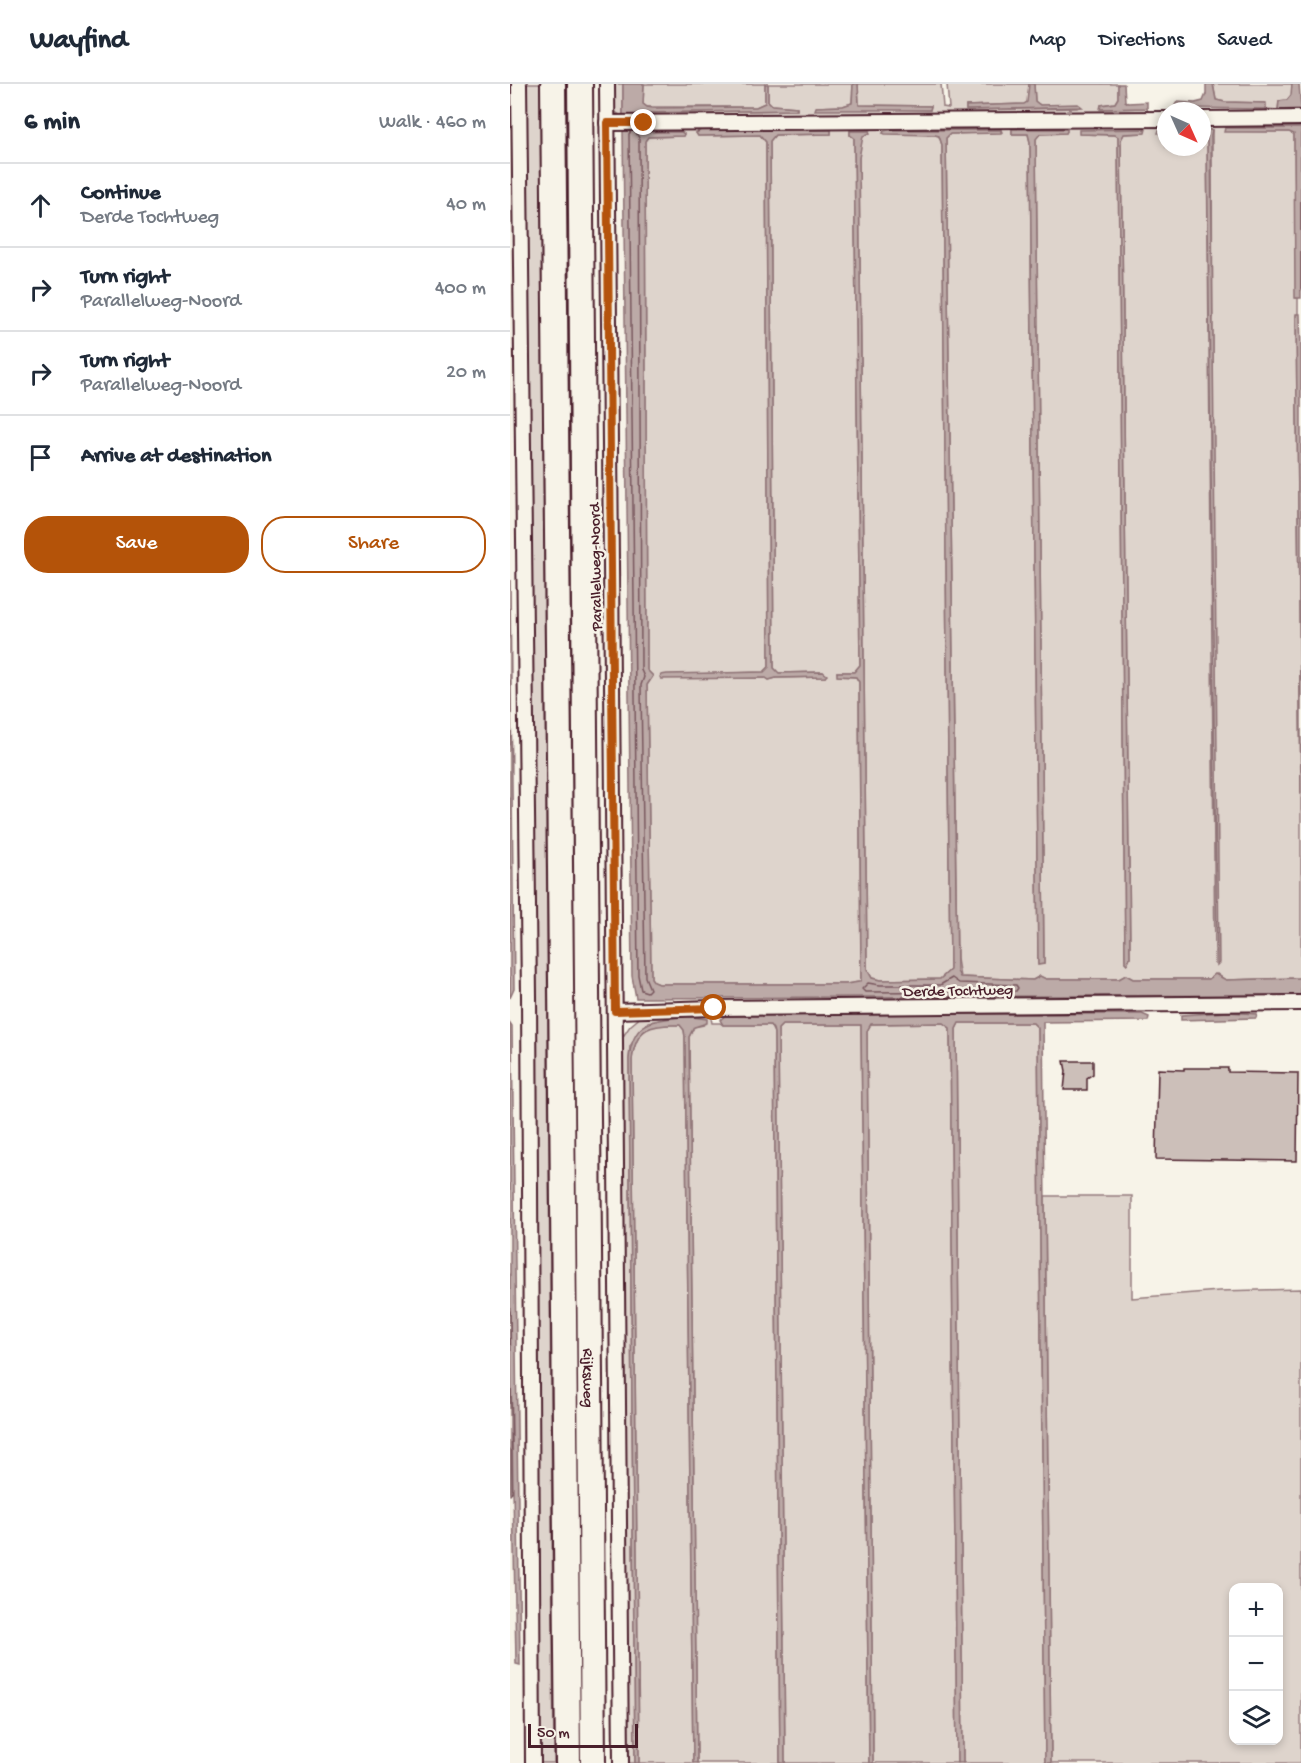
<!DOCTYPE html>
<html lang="en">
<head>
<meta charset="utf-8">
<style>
	:root { --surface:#fff; --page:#f2f2f3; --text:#1f2937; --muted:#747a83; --line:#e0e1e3; --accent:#b45309 }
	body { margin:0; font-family:"Gochi Hand",sans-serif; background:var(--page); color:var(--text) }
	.controls { position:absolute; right:18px; bottom:18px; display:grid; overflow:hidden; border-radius:12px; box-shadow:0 3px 9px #0003 }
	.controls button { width:54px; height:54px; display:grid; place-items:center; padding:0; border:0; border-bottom:2px solid var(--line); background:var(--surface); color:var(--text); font:30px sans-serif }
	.compass { position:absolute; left:647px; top:18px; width:54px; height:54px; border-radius:50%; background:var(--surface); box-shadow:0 3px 9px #0003; rotate:135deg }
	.scale { position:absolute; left:18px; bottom:15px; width:110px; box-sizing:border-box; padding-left:6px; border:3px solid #4a1f2b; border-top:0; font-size:16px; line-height:21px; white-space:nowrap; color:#4a1f2b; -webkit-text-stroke:4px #f7f3e8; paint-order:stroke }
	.stop { position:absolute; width:18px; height:18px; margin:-14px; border:4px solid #b45309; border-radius:50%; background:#fff }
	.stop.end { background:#b45309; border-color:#fff; box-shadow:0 2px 6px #0008 }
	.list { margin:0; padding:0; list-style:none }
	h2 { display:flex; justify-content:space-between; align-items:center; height:78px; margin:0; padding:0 24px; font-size:26px }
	h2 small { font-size:20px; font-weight:400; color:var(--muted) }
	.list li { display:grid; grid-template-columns:39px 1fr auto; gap:18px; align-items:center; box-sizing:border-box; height:84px; padding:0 24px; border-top:2px solid var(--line) }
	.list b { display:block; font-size:22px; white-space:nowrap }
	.list p { margin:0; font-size:20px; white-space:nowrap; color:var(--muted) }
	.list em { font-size:20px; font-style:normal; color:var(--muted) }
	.actions { display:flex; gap:12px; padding:18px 24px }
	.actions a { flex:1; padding:14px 0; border:2px solid var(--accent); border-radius:24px; text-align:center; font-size:21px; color:var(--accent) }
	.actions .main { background:var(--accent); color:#fff }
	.icon { flex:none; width:33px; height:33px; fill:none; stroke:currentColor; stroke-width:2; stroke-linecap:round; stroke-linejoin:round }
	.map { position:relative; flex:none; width:791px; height:1679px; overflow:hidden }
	header { display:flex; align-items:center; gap:36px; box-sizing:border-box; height:84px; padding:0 30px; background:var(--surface); border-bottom:2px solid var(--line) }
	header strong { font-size:28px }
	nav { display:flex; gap:33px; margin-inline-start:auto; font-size:21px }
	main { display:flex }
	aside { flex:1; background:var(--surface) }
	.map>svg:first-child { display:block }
</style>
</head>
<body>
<header>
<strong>Wayfind</strong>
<nav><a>Map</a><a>Directions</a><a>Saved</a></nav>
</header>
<main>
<aside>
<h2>6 min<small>Walk · 460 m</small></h2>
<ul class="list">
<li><svg class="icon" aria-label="ahead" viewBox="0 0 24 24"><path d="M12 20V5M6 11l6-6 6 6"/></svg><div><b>Continue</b><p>Derde Tochtweg</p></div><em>40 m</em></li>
<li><svg class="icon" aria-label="right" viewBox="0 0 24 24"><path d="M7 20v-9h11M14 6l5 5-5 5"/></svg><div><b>Turn right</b><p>Parallelweg-Noord</p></div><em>400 m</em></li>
<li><svg class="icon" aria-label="right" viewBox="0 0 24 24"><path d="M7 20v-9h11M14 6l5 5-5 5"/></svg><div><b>Turn right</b><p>Parallelweg-Noord</p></div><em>20 m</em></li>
<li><svg class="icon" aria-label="arrive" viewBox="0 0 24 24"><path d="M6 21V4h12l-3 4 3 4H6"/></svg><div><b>Arrive at destination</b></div></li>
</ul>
<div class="actions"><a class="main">Save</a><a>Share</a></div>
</aside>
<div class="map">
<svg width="791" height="1679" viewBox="0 0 791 1679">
	<rect width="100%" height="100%" fill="#f7f3e8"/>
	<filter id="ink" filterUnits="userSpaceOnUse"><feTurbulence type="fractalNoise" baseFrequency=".0167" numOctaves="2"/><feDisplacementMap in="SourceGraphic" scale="12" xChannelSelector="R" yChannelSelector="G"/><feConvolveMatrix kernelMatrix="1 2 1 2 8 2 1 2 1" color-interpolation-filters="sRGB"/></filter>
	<g filter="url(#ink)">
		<g fill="#ded4cc" stroke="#947a7c" stroke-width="1.5" fill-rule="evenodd">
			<path d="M15,0H30L44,1679H29Z"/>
			<path d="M54,0H61L76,1679H69Z"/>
			<path d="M104,0H113V33L105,28Z"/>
			<path d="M134,0H255V19L246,23H137L133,20Z"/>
			<path d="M258,0H343L342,19L333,22L306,23L420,26L421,22L349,21L348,0H431L433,23L439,24L437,0H519L518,18L514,20L456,22V26L567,24L571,22L530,21L525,18L524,0H608V14L605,19L591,21V25L637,24L638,29L130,35L135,29L153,28L287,26V23L262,21L258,17Z"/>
			<path d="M703,0H782V11L777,16L769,17L768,26L756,25L755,19L715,18L706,16Z"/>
			<path d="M692,37L791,39V44H716L715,47L779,48L784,50L786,214H788V230L786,231L791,709V892L789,894L715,896L707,890L699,895H623L616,891L609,895H535L530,892L523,896L450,893L447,875L436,54L440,50L492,48L491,46H379L374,49L425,51L429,52L432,61L440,886L430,895L370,896L362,894L357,885L349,74L351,55L359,47H340V51L344,53L350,581L344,588H327L328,592L346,593L349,598L351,896L349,898L336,900H149L144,898L141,894L137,601L143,592L137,586L135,57L138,53L173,52L174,50L171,48H133L130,44L656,38V46H649L648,49H656V63H692V49L695,50L697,53L705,880L702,46L692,45ZM502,45H556L557,47L556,49L530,50L526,54L534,880H528L520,58L518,50H502ZM191,46H321V50L265,51L260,57L264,584L268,589L313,588L315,593L266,594L259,596L256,594L151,591L254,588L259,583L256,58L250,51L188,52L186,49ZM635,49L614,50L611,55L620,873L617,880L615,878L608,53L605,51L569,50Z"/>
			<path d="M197,931L201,934L202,939H210L213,941H260L264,949L270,1679H187L179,953L184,943L194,941L162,934L138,938L120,962L119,975L125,1679H116L112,954L120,942L132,932Z"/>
			<path d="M433,939L440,944L447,1679H363L357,947L361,940Z"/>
			<path d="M449,939H523L528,944L535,1679H453L446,945Z"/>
			<path d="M150,940L170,941L174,946L175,953L183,1679H129L122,976C124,957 130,944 150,940Z"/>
			<path d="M272,941H351L359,1679H275L268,962V945Z"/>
			<path d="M535,1112H622V1214L709,1207L791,1205V1679H541ZM724,1504H768V1656H724Z"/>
			<path d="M0,1228L3,1409H0Z"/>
		</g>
		<g fill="#bcaaa7" stroke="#8e7275" stroke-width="1.5">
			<path d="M113,0H134L133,20L137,23L143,24L246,23L255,19V0H258V17L262,21L287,23V26L135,29L130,35V44L133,48H171L174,50L173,52L138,53L135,57L137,586L143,592L137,601L141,894L144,898L149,900H336L349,898L351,896L349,598L346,593L327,592V588H344L350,581L344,54L340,51V47H359L360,49L353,52L349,74L357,885L362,894L370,896L430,895L440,886L432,61L429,52L425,51L375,50L373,49L374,47L379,46H491V49L440,50L436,54L447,887L450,893L523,896L530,892L536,895H609L616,891L623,895H699L705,890L716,896L789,894L791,892V911L126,914L122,892L113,46L116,43L113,33Z"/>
			<path d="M343,0H348L349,21L421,22L420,26H305L306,23L333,22L342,19Z"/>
			<path d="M519,0H524L525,17L530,21L568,20L572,23L456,26V22L514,20L517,18Z"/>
			<path d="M608,0H614L615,17L618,19L637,18V24L590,25L591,21L605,19L608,14Z"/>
			<path d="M696,0H703L706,16L715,18L756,19V25L666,24L665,21L667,18L685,19L693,17L696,10Z"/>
			<path d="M782,0H789L791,25L768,26L769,17L777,16L781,11Z"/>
			<path d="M715,44H791V214H785L784,50L779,48H714Z"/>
			<path d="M502,45H557V47L556,49L530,50L526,55L534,880L528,881L520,58L518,50H502Z"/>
			<path d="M636,45L635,49L614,50L611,56L620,873L617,880L615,878L608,53L605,51L569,50V46Z"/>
			<path d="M692,45L702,46L701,51L709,879L707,881L697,53L695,50L692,49Z"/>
			<path d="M191,46H321V50L265,51L260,57L264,584L269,589L313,588L317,591L315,593L266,594L259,596L256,594L151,595L150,593L151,591L157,590L254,588L259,583L256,58L250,51L188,52L186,49Z"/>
			<path d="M786,230H790L791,266V709Z"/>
			<path d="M0,496L4,905L0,914Z"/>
			<path d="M718,928L747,930L746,934L671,936V931Z"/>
			<path d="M433,930H632L639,933L638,937L533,938L541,1679H535L528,944L523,939H449L446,945L453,1679H447L440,944L433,939L361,940L357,947L363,1679H359L351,941H272L268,945L275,1679H270L264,949L263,945L260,941H213L210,936L215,932Z"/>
			<path d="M175,932L197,935V939L184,943L179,953L187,1679H183L175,953L174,946L170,941C140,940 126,943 122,976L129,1679H125L119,975C123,936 142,937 175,932Z"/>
			<path d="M0,939L2,942L10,1581L6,1580L0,1228Z"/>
		</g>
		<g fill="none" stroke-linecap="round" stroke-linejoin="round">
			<g stroke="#78575d" stroke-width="1.5">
				<path d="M121,47L119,50L128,891L131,906L137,908L140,905L135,893L131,601L134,593L131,586L129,54L125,47"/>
				<path d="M791,50V206"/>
				<path d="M442,894L449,899L506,901L508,904L506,907L355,908L352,905L358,899L370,901H430Z"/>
				<path d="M0,1227L2,1408L0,1411"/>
			</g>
		</g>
		<g fill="#ccbfb9" stroke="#4a1f2b" stroke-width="1.5">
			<path d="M554,977H583V990L577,994V1006H554L556,987Z"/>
			<path d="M674,984H718V988L788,989L787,1077L646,1075L648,985L674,986Z"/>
		</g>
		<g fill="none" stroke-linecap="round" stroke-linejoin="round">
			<g stroke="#4a1f2b" stroke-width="18">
				<g id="minor">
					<path d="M9,0L19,911L23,1679"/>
					<path d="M97,0L111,1679"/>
					<path d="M692,35L791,34"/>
					<path d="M97,39L656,35"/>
					<path d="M105,927L204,924L791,919"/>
				</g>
			</g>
			<g stroke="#4a1f2b" stroke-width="28">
				<g id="motorway">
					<path d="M43,0L58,1679"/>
					<path id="s1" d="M70,0L83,1679"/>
				</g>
			</g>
			<use href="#minor" stroke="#f7f3e8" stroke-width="14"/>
			<use href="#motorway" stroke="#f7f3e8" stroke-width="24"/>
		</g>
	</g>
	<g fill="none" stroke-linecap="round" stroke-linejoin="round" filter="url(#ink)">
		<path stroke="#b45309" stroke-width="8" d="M134,39H97L105,927L204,924"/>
	</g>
	<g text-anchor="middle" stroke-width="5" stroke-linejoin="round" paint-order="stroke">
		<g font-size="16" fill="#4a1f2b" stroke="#f7f3e8">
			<text transform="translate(84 483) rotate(-91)" y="6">Parallelweg-Noord</text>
			<text transform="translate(448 905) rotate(-1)" y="6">Derde Tochtweg</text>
			<text dy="6" stroke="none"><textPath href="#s1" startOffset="1294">Rijksweg</textPath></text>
		</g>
	</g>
</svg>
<div class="controls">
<button>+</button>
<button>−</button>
<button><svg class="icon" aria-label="layers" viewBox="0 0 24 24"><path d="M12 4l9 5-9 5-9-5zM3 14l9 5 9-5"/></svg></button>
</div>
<svg class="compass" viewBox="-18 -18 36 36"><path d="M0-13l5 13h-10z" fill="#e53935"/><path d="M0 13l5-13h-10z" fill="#747a83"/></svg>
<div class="scale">50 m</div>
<div class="stop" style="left:204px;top:924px"></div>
<div class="stop end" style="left:134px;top:39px"></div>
</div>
</main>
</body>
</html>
